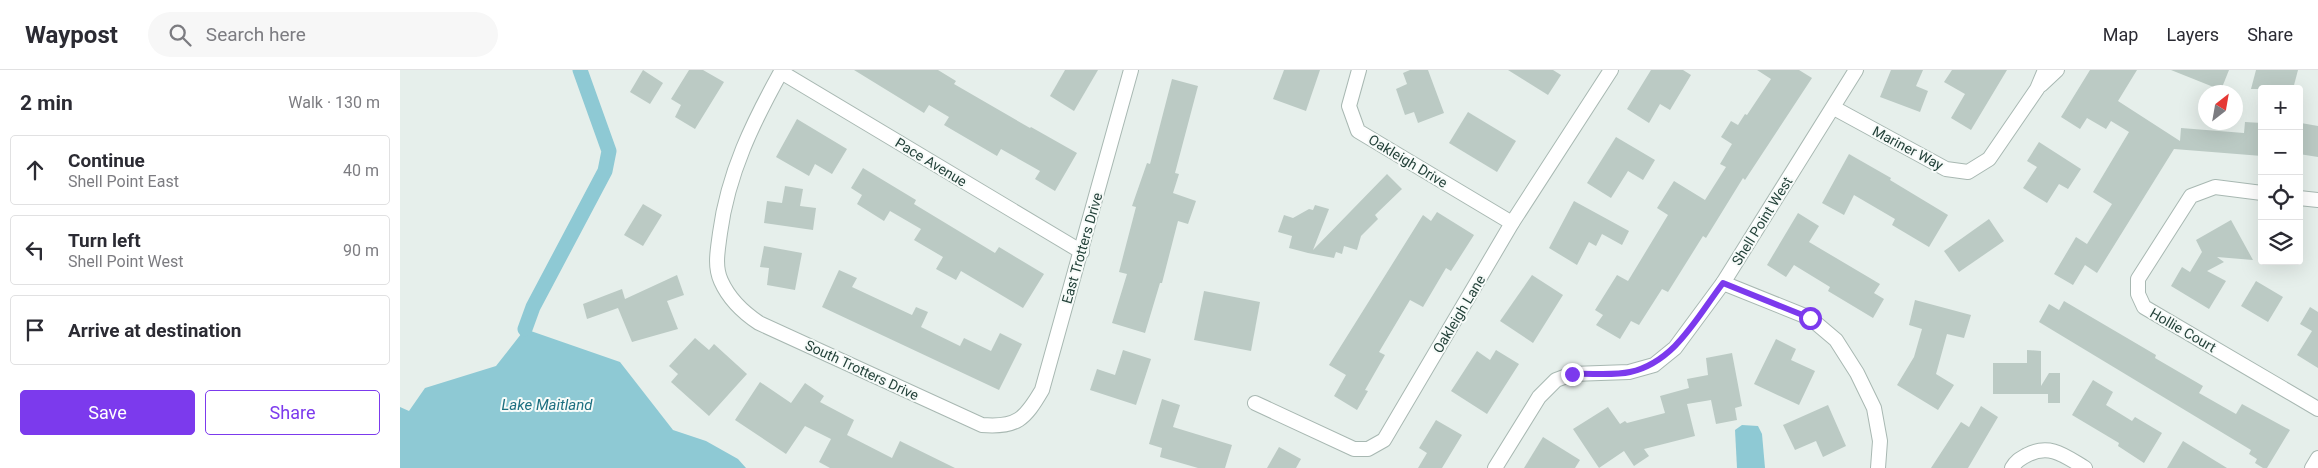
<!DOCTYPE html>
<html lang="en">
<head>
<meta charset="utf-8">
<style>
	:root { --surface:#fff; --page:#f7f7f7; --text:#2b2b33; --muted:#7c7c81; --line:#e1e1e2; --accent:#7c3aed }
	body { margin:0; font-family:Roboto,sans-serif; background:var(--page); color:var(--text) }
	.controls { position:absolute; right:15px; top:15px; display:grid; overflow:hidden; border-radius:5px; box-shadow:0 5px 20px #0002 }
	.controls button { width:45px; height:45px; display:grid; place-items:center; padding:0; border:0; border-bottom:1px solid var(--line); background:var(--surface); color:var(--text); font:25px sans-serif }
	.compass { position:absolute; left:1798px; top:15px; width:45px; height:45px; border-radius:50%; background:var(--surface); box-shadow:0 5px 20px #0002; rotate:31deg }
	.stop { position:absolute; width:15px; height:15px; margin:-11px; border:4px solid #7c3aed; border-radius:50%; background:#fff }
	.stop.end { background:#7c3aed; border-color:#fff; box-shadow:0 1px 5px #0008 }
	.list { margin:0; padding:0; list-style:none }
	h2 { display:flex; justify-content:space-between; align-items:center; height:65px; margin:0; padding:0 20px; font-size:21px }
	h2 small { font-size:16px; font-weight:400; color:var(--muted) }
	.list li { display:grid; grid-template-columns:32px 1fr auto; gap:15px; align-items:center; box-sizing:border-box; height:70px; margin:0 10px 10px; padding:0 10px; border:1px solid var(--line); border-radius:5px }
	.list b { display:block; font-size:19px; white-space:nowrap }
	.list p { margin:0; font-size:16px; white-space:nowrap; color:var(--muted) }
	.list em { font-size:16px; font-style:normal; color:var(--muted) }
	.actions { display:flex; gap:10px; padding:15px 20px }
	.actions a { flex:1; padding:11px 0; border:1px solid var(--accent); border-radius:5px; text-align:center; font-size:18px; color:var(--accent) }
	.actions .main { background:var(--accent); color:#fff }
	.icon { flex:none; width:28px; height:28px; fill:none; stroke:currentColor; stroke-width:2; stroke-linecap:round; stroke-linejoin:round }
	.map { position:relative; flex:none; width:1918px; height:398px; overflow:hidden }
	header { display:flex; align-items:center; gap:30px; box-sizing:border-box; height:70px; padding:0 25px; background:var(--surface); border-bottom:1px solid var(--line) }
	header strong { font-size:24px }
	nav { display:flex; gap:28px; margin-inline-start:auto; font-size:18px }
	.search { width:350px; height:45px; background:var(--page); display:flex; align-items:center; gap:12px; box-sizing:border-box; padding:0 18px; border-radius:28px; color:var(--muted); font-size:19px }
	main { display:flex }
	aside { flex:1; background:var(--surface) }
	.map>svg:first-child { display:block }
</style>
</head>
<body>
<header>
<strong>Waypost</strong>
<div class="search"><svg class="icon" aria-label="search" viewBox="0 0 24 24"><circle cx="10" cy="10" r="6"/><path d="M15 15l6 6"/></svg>Search here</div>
<nav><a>Map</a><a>Layers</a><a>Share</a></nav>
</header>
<main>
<aside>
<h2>2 min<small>Walk · 130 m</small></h2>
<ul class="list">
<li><svg class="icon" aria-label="ahead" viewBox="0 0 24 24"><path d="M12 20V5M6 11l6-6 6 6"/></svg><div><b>Continue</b><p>Shell Point East</p></div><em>40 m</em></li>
<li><svg class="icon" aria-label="left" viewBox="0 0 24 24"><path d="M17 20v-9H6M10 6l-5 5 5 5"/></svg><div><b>Turn left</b><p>Shell Point West</p></div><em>90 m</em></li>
<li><svg class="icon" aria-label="arrive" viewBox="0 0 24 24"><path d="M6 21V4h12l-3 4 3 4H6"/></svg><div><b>Arrive at destination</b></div></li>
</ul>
<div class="actions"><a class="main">Save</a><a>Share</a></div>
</aside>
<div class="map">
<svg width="1918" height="398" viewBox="0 0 1918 398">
	<rect width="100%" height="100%" fill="#e6efeb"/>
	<g fill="#8ec9d4">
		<path d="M125,259L220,292L273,360L306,371L338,389L346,398H0V337L9,341L25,318L96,296Z"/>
		<path d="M1342,355L1358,356L1362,364L1365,398H1337L1335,360Z"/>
	</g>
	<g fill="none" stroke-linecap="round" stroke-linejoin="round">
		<path stroke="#8ec9d4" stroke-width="15" d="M125,259L133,237L205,101L209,81L180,0"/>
	</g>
	<g fill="#bbcac4">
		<path d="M243,0L263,13L250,34L230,22Z"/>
		<path d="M289,0H303L324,12L295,59L275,47L281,35L271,29Z"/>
		<path d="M454,0H538L556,11L554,14L630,58L631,57L677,83L655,121L635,109L640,101L601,79L597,86L544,55L549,47L529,35L524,43Z"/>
		<path d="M665,0H698L674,41L650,26Z"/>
		<path d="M884,0H920L906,41L873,29Z"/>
		<path d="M1010,0H1028L1044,43L1018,53L1014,42L1005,45L996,19L1007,14L1003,3Z"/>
		<path d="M1108,0H1153L1161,5L1148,25Z"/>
		<path d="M1251,0H1283L1291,5L1270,40L1260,34L1249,53L1227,39Z"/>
		<path d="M1357,0H1399L1412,8L1345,110L1343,108L1306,168L1303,166L1268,222L1262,219L1239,255L1231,251L1220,269L1196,255L1203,245L1195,240L1217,205L1228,211L1268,145L1257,138L1274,111L1305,130L1326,97L1320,94L1332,74L1321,67L1331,51L1338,55L1345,44L1347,45L1371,9Z"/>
		<path d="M1491,0H1523L1516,16L1528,21L1520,42L1480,27Z"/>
		<path d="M1552,0H1607L1571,60L1551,48L1565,24L1544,12Z"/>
		<path d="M1690,0H1737L1718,31L1780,71L1781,58L1844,63L1845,52L1862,53V86L1774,79L1697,203L1685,195L1673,215L1654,204L1676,167L1687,174L1712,134L1693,122L1729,62L1711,51L1706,59L1687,48L1680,59L1661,47Z"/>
		<path d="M1771,0H1829L1821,20Z"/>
		<path d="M1856,0H1898L1893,19H1851Z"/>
		<path d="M772,9L798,16L775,103L779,104L773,123L796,131L788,154L778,151L762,213H760L745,263L712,253L727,204L719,202L736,137L732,136L747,93L750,94Z"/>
		<path d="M1068,42L1116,71L1097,102L1049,73Z"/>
		<path d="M397,49L447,79L432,104L415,94L409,106L376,87Z"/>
		<path d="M1901,53L1918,56V87L1899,84Z"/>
		<path d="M1216,67L1255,90L1243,110L1228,101L1211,128L1187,113Z"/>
		<path d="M1639,72L1681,99L1668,119L1659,114L1647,133L1623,118L1637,97L1627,91Z"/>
		<path d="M1449,84L1491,108L1490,110L1548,145L1529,177L1492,155L1495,149L1454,125L1444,145L1422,133Z"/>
		<path d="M463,98L516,130L514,134L595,183L599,177L644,204L623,238L561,201L556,210L536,199L543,187L514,170L521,159L490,141L484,151L457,134L462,125L451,118Z"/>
		<path d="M987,104L1002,119L975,145L978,149L961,166L957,180L944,176L942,184L936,182L934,188L908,183L889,178L892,166L878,162L884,145L893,148L909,139L913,140L915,135L929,139L913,180Z"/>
		<path d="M385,116L403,119L400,136L416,138L413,160L364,153L367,131L382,133Z"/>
		<path d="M1174,131L1229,161L1222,175L1202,164L1196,176L1189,172L1177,195L1149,178Z"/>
		<path d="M243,134L262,145L243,176L224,165Z"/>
		<path d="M1037,142L1074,165L1051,201L1046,198L1023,237L1010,230L979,282L985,285L965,320L968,321L957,340L934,326L946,305L929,295L1023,145L1031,151Z"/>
		<path d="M1398,143L1419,156L1409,172L1480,214L1474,223L1484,229L1473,248L1428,221L1430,217L1394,195L1386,207L1367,195Z"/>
		<path d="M1589,149L1604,171L1559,202L1544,181Z"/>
		<path d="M1831,150L1853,190L1817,187L1824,192L1807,201L1826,211L1809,239L1771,216L1782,197L1790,202L1802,182L1796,170Z"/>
		<path d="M364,176L402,183L395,220L367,215L369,198L360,197Z"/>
		<path d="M439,200L457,208L452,217L512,245L516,237L528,242L521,257L560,276L564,268L591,281L600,263L622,274L599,320L422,237Z"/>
		<path d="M277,205L284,225L267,231L278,259L232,272L218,238L187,249L183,234L222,219L225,229Z"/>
		<path d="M1132,205L1163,225L1133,273L1100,251Z"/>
		<path d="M1856,211L1883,227L1868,252L1841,236Z"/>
		<path d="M804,221L860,232L851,281L794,270Z"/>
		<path d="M1515,230L1571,245L1564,268L1547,264L1536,304L1554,315L1538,340L1497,315L1514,287L1522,259L1509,255Z"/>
		<path d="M1664,231L1756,285L1755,288L1803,316L1799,323L1836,344L1842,334L1890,360L1867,398H1863L1855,393L1857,389L1849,384L1851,380L1639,252L1649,234L1659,240Z"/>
		<path d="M1910,237L1918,242V298L1897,285L1912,261L1900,254Z"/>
		<path d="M295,268L309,280L314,274L347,304L309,346L271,312L278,304L269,296Z"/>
		<path d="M1376,269L1396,279L1391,290L1415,301L1399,335L1354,314Z"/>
		<path d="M723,280L751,289L736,335L690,320L697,299L715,305Z"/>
		<path d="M1096,280L1119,294L1087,344L1051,321L1077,281L1090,290Z"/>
		<path d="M1627,280L1641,281V316L1649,303H1660V333H1648V324H1593V293H1627Z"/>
		<path d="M1332,283L1342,336L1335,338L1337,350L1316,354L1311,330L1287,334L1295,366L1244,379L1249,386L1234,396L1224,381L1199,398L1173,359L1208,337L1220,354L1225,351L1227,353L1265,343L1260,326L1289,318L1287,309L1308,305L1306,288Z"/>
		<path d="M1693,310L1713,322L1706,335L1732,351L1735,347L1762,363L1744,393L1718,376L1719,373L1672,345Z"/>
		<path d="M360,312L391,333L405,313L424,326L420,332L454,350L447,365L492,388L500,371L555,398H430L419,392L431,369L405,356L386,384L335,350Z"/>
		<path d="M762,329L780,335L773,357L832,375L825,398H798L760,387L762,378L749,374Z"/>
		<path d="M1428,335L1446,376L1423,387L1416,371L1395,380L1383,355Z"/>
		<path d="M1581,336L1598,347L1568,398H1531L1561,352L1569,357Z"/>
		<path d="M1036,350L1062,365L1042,398H1018L1027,383L1019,378Z"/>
		<path d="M1143,367L1180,390L1175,398H1124Z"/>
		<path d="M1783,371L1827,398H1767Z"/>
		<path d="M879,377L901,389L896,398H867Z"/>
	</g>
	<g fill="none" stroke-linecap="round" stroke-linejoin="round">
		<g stroke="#a8b8b2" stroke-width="16">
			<g id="minor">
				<path d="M382,0C353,52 328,103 320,163C318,179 314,196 321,211C329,229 344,243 359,253L582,355C617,358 625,349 642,320L731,0"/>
				<path d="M959,0L949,36L958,61L1112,153"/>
				<path d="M381,2L682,182"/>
				<path d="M1641,15L1657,0"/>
				<path d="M1434,38L1546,99L1568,102L1589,89L1637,19L1645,0"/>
				<path d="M1862,123L1815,117L1791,126L1738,209V224L1744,237L1918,339"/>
				<path d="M1899,128L1918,130"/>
				<path d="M1323,213L1410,248L1436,270L1457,303L1474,338L1480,371L1478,398"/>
				<path d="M855,333L954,379H968L984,370L1112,153L1211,0"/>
				<path d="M1095,398L1139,327L1156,310L1172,304L1229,302L1254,295L1275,278L1323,213L1456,0"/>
				<path d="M1612,398C1616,391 1620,389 1627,385C1650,373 1665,386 1685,398"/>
				<path d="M1912,398L1918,388"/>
			</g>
		</g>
		<use href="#minor" stroke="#fff" stroke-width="14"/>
	</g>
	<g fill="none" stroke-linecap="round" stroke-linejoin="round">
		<path stroke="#7c3aed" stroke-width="6" d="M1172,304C1191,303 1213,306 1230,302C1275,292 1297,247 1323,213L1410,248"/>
	</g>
	<g text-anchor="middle" stroke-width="4" stroke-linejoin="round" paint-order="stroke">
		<g font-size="14" fill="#24423a" stroke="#f7fbf9">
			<text transform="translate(1508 78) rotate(28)" y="5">Mariner Way</text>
			<text transform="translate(1008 91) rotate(31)" y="5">Oakleigh Drive</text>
			<text transform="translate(531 92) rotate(31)" y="5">Pace Avenue</text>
			<text transform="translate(1362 151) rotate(-58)" y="5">Shell Point West</text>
			<text transform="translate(682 178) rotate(-74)" y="5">East Trotters Drive</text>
			<text transform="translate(1059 244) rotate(-59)" y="5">Oakleigh Lane</text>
			<text transform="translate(1783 260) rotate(30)" y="5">Hollie Court</text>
			<text transform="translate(462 300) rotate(25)" y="5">South Trotters Drive</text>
		</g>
		<g font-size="15" font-style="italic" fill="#1c6f80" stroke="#f7fbf9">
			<text x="147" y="340">Lake Maitland</text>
		</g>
	</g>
</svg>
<div class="controls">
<button>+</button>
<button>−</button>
<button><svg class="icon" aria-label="locate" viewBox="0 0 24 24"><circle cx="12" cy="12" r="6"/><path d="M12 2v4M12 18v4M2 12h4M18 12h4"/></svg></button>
<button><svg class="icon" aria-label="layers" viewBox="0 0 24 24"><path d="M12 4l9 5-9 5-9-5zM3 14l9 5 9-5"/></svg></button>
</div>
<svg class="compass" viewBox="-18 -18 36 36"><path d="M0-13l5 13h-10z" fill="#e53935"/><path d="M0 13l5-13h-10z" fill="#7c7c81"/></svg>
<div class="stop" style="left:1410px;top:248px"></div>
<div class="stop end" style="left:1172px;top:304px"></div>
</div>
</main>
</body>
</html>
